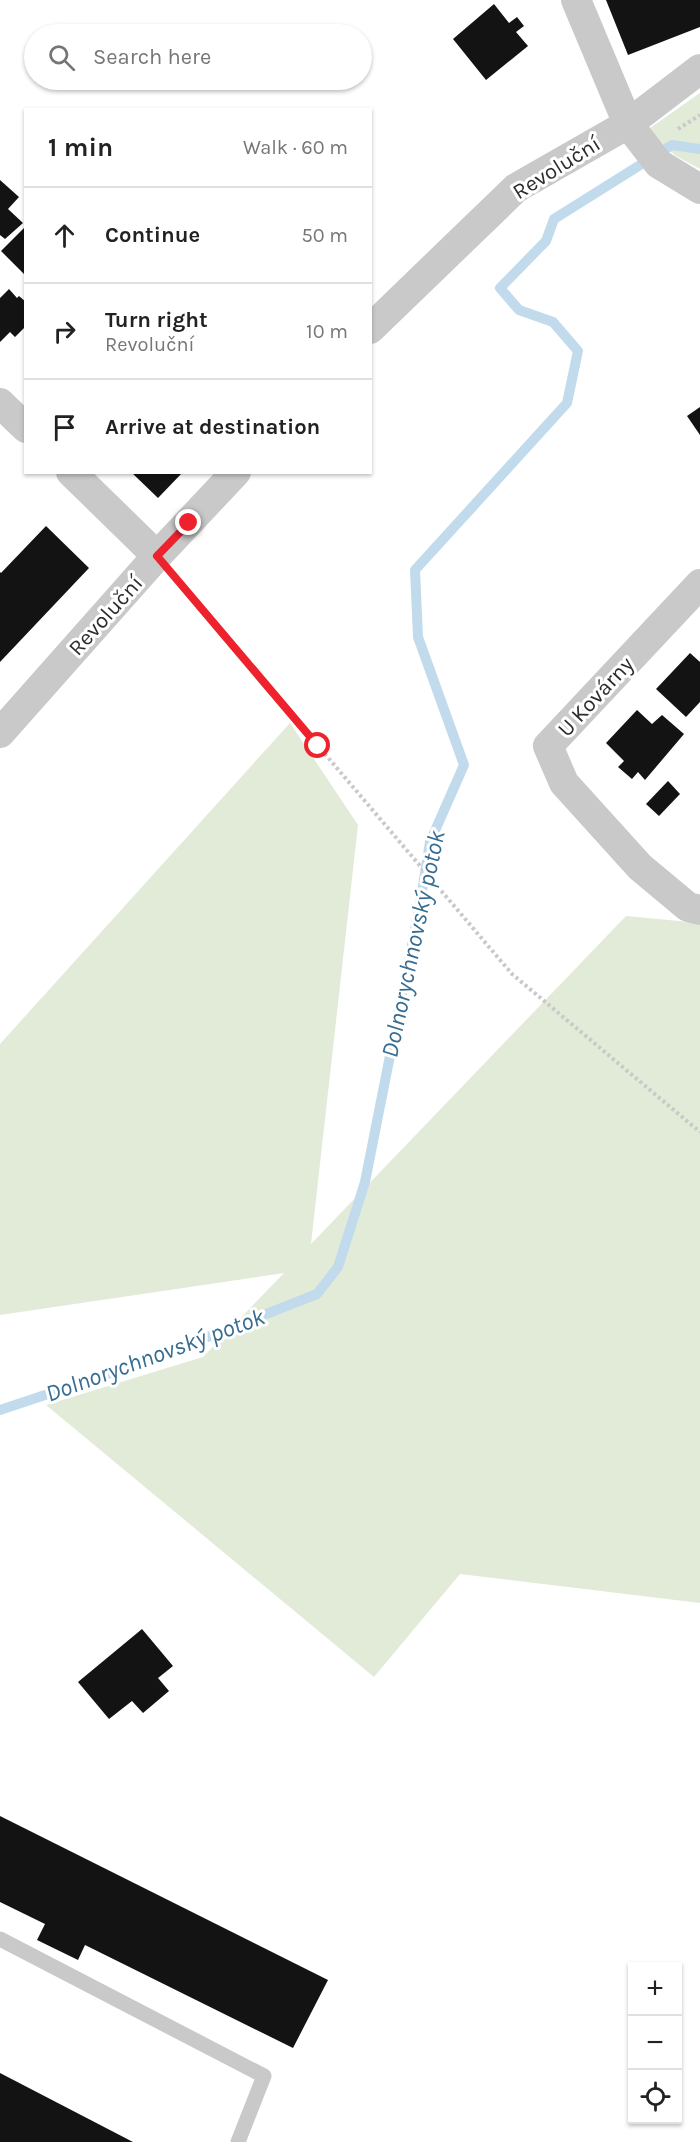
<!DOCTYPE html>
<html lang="en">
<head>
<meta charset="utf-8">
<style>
	:root { --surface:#fff; --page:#f6f6f6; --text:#222; --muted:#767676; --line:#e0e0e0 }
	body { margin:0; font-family:Karla,sans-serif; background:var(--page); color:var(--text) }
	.controls { position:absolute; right:18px; bottom:18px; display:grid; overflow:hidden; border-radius:0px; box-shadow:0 2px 4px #0004 }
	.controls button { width:54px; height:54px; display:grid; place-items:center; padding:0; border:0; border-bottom:2px solid var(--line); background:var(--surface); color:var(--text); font:30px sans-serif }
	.stop { position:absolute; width:18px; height:18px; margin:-14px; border:4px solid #ee222d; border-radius:50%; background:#fff }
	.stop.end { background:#ee222d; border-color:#fff; box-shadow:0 2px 6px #0008 }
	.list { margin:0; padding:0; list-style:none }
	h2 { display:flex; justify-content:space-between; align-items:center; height:78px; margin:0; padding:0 24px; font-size:26px }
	h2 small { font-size:20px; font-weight:400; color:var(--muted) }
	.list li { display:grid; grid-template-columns:39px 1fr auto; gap:18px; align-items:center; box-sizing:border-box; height:96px; padding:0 24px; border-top:2px solid var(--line) }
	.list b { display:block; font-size:22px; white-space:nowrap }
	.list p { margin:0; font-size:20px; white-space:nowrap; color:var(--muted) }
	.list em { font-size:20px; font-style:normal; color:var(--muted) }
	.icon { flex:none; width:33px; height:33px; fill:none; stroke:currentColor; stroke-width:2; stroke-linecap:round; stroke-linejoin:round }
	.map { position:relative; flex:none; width:700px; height:2142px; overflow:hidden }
	.search { position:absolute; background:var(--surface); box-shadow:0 2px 4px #0004; left:24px; top:24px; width:348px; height:66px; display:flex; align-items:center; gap:15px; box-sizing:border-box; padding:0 21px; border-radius:33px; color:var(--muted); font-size:22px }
	.panel { position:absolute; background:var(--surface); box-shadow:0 2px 4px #0004; left:24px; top:108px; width:348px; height:366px; border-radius:0px }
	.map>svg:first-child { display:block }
</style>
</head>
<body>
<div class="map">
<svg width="700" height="2142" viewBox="0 0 700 2142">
	<rect width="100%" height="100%" fill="#fff"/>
	<g fill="#e2ebd8">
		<path d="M700,93V169L676,156L651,133L650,128Z"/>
		<path d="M290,723L358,825L311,1244L626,916L700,923V1603L460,1574L374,1677L46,1405L203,1357L284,1273L0,1315V1044Z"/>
	</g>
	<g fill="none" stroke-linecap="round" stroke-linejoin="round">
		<path stroke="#c2dbec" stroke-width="10" d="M0,1410L144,1362L317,1294L338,1267L365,1182L420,904L430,842L464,765L418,637L415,570L567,403L578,351L553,322L519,310L500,288L546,241L554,219L672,145L700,149"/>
	</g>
	<g fill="#131313">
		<path d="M606,0H700V27L628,55Z"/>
		<path d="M494,4L509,23L517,17L524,26L516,32L528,46L486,80L453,39Z"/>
		<path d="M0,180L19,197L8,209L23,223L5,239L0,235Z"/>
		<path d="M24,228L26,230V276L1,251Z"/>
		<path d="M9,289L17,298L19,296L26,302V326L15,337L10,332L0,342V298Z"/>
		<path d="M700,407V435L687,416Z"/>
		<path d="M131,472H183L158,498Z"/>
		<path d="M46,526L89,568L0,662V572L1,573Z"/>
		<path d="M690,653L700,662V702L686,717L656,689Z"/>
		<path d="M637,710L652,724L662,715L684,734L645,780L638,772L632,779L618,767L624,761L606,743Z"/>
		<path d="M668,781L680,794L659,816L646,804Z"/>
		<path d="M142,1629L173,1666L158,1678L169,1691L143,1713L132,1701L109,1719L78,1682Z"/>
		<path d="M0,1816L328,1980L293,2048L85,1945L78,1960L37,1940L45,1924L0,1902Z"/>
		<path d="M0,2073L133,2142H0Z"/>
	</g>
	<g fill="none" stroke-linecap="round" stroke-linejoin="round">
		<g stroke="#c9c9c9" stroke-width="4" stroke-dasharray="3 3" stroke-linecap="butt">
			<path d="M678,129L700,115"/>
			<path d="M177,580L512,974L700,1132"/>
		</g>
		<path stroke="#c9c9c9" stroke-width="15" d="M0,1939L264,2076L238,2142"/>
		<g stroke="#c9c9c9" stroke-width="30">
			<path d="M576,0L628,124L659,164L700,189"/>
			<path d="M370,329L516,188L628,124L700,69"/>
			<path d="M0,403L26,428"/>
			<path d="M71,472L157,556"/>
			<path d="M700,584L548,746L564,783L640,867L688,907L700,910"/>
			<path d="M0,733L157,556L236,472"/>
		</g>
	</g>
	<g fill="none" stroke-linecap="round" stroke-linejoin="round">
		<path stroke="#ee222d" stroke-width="8" d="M189,523L157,556L318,746"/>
	</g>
	<g text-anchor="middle" stroke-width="6" stroke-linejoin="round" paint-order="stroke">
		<g font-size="22" fill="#2c2c2c" stroke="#fff">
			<text transform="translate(556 167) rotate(-32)" y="8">Revoluční</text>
			<text transform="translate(105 615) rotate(-48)" y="8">Revoluční</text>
			<text transform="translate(595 696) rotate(-47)" y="8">U Kovárny</text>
		</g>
		<g font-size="24" font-style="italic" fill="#366c91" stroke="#fff">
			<text transform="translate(413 944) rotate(-78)" y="8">Dolnorychnovský potok</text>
			<text transform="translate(155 1355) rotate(-20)" y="8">Dolnorychnovský potok</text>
		</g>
	</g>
</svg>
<div class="controls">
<button>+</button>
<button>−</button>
<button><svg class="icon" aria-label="locate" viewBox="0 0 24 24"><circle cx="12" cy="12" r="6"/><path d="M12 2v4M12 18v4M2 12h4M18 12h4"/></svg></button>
</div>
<div class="stop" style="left:318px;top:746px"></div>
<div class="stop end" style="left:189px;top:523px"></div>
<div class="search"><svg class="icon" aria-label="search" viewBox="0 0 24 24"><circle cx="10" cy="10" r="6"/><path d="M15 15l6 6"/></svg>Search here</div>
<section class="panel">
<h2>1 min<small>Walk · 60 m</small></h2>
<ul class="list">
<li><svg class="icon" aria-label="ahead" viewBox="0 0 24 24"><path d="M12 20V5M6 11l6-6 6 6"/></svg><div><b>Continue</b></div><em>50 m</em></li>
<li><svg class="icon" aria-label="right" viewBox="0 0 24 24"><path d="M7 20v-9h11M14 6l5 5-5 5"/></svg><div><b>Turn right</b><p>Revoluční</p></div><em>10 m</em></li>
<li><svg class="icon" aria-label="arrive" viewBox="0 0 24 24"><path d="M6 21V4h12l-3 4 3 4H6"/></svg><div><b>Arrive at destination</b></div></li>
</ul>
</section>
</div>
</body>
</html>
